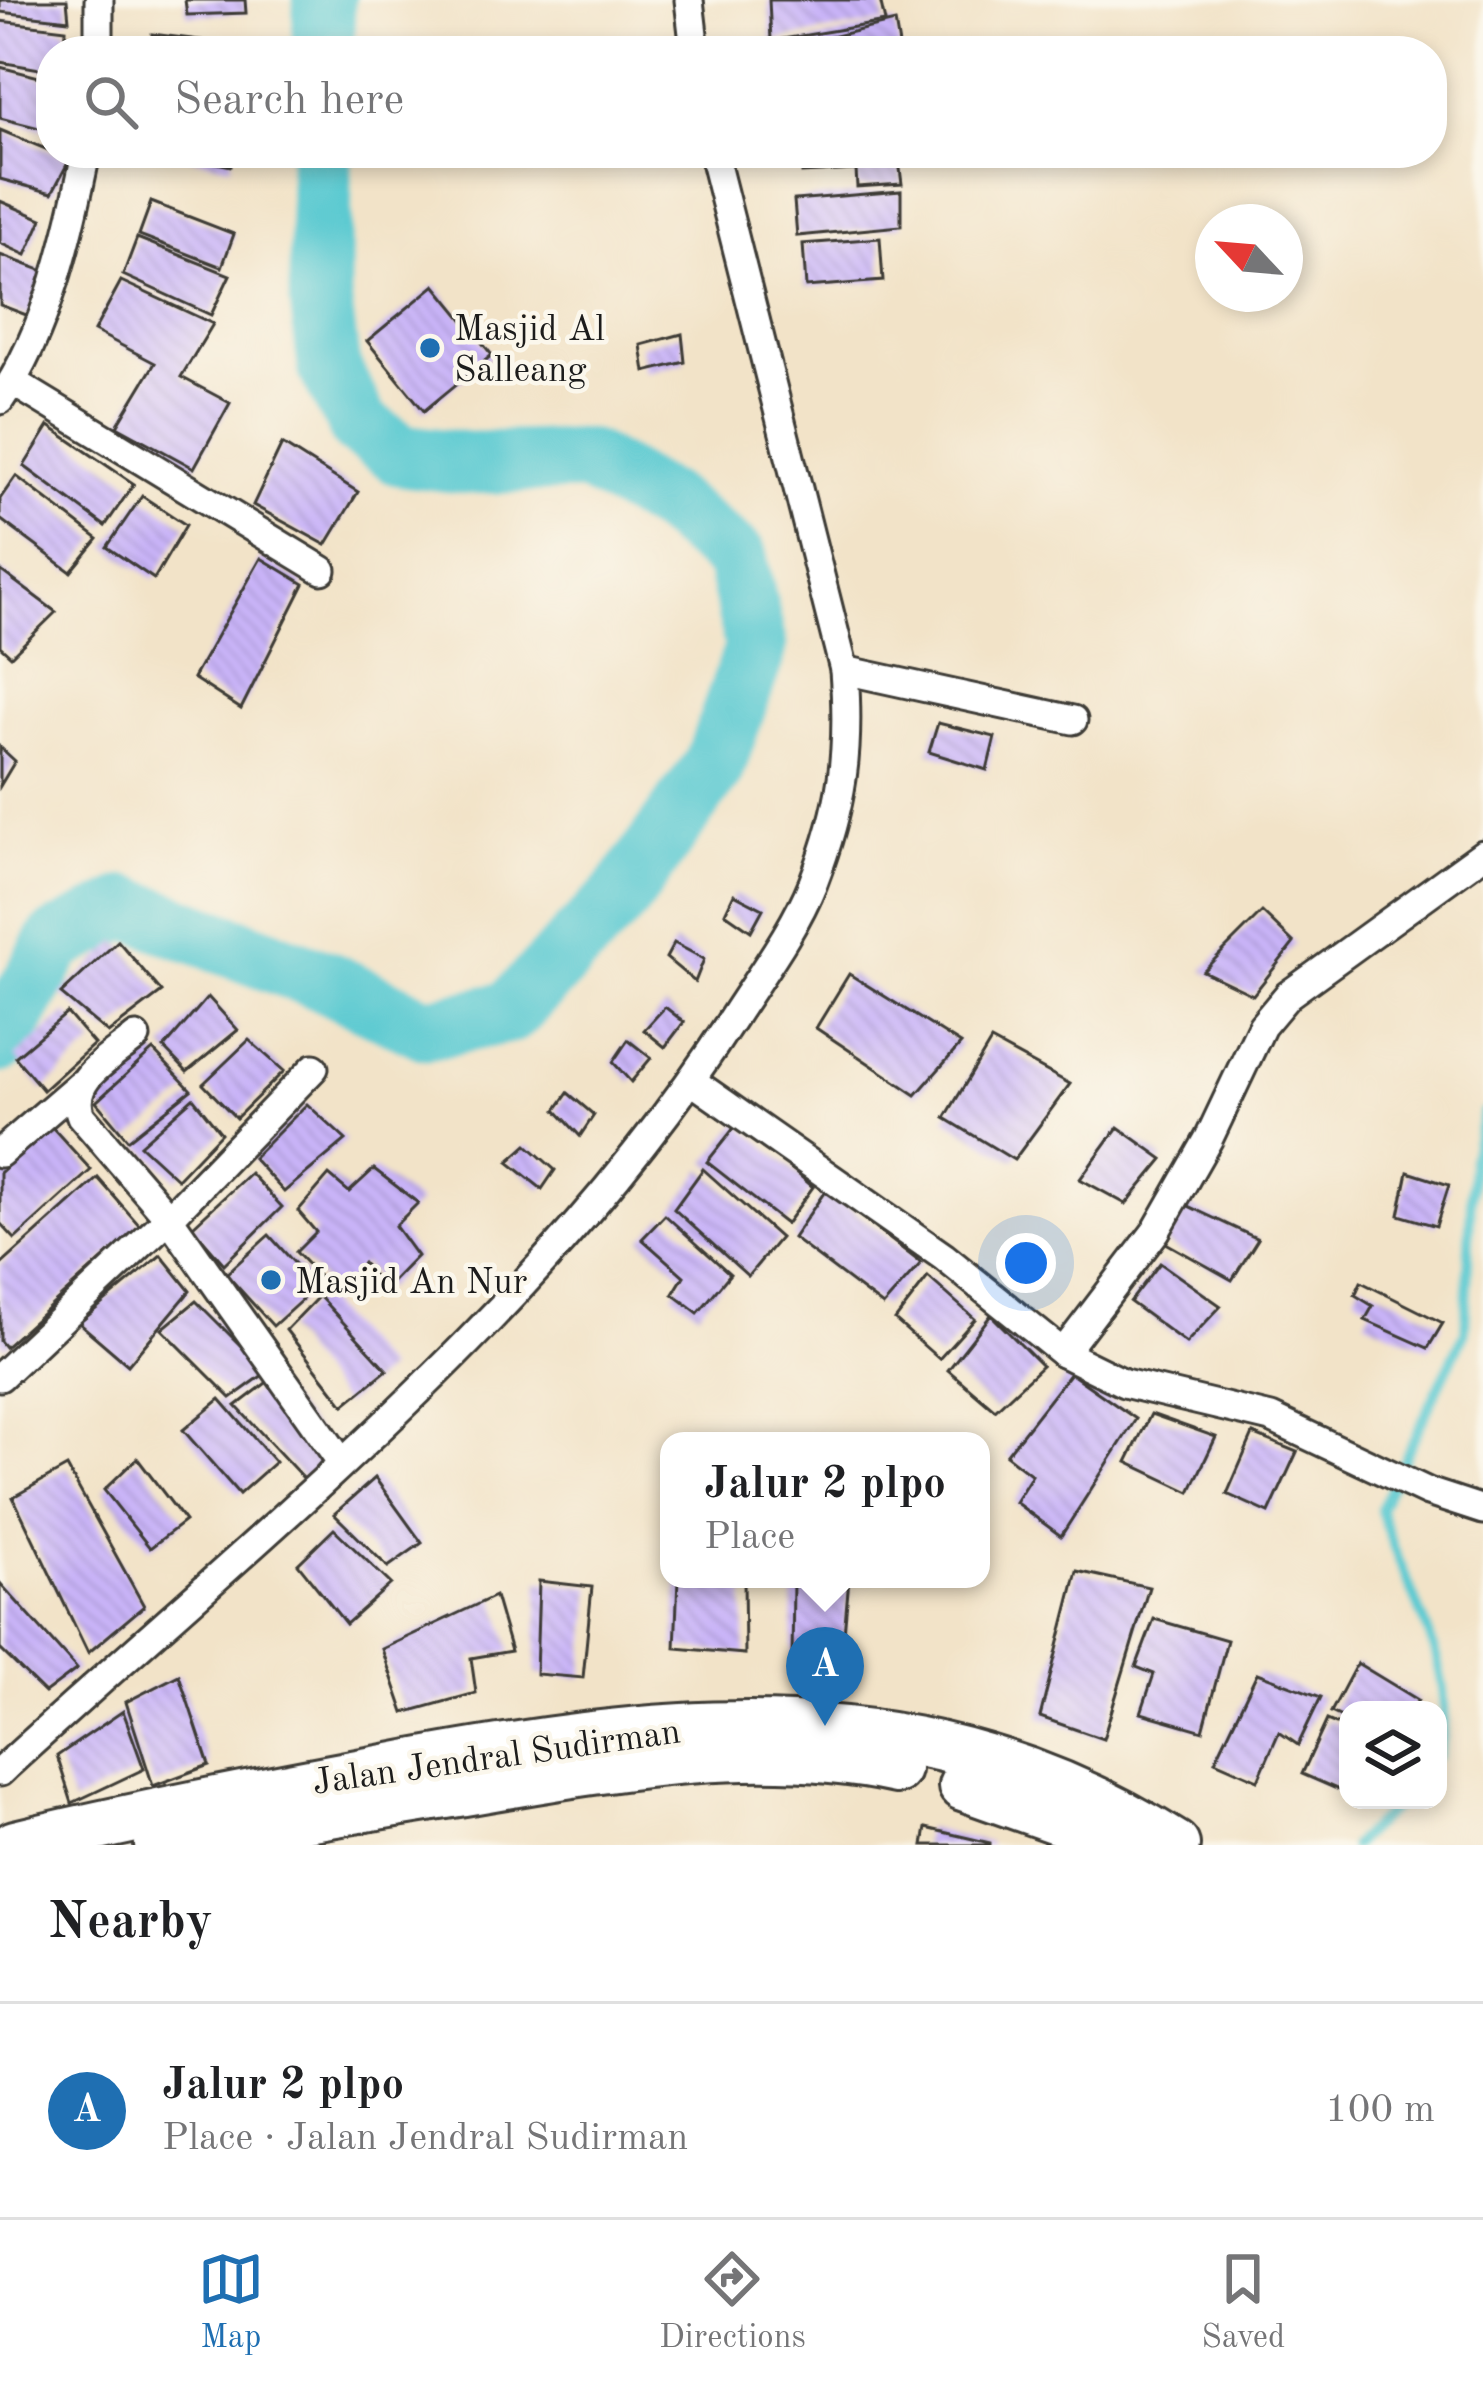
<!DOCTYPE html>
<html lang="en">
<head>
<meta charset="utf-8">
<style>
	:root { --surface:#fff; --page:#f2f2f2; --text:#202124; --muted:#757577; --line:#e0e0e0; --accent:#1f6fb2 }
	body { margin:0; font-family:"Old Standard TT",serif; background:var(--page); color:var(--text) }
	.controls { position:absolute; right:36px; bottom:36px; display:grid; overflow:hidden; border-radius:24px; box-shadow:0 6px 18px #0003 }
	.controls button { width:108px; height:108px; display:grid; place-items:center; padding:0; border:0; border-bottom:3px solid var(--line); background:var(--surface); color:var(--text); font:60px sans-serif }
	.compass { position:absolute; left:1195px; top:204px; width:108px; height:108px; border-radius:50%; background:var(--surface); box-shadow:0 6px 18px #0003; rotate:296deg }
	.you { position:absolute; left:1026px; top:1263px; width:42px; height:42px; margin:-30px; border:9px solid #fff; border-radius:50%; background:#1a73e8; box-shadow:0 0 0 18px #1a73e833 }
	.badge { display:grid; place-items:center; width:78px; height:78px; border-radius:50%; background:var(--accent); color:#fff; font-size:39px; font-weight:700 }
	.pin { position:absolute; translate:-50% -99px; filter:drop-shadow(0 3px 6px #0008) }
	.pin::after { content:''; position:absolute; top:63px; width:42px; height:36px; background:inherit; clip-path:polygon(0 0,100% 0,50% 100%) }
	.popup { position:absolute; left:660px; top:1432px; width:330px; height:156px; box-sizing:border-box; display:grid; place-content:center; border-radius:24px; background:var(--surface); filter:drop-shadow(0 3px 9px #0005); font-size:39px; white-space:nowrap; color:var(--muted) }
	.popup b { font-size:45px; color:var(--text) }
	.popup::after { content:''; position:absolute; left:50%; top:100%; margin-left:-24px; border:24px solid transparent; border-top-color:var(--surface) }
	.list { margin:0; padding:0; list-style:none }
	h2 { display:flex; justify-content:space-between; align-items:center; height:156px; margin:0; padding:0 48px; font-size:51px }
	h2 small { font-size:39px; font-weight:400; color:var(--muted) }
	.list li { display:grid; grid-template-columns:78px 1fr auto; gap:36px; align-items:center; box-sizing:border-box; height:216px; padding:0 48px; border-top:3px solid var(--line) }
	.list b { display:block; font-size:45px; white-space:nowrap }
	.list p { margin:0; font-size:39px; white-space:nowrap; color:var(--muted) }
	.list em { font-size:39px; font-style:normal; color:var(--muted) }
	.icon { flex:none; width:66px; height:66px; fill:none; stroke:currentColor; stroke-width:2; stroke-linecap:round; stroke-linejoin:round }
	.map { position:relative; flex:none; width:1483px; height:1845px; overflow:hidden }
	.search { position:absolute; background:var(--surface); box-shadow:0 6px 18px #0003; left:36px; right:36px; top:36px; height:132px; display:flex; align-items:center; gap:30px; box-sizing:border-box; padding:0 42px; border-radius:48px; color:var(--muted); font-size:45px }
	.sheet { height:372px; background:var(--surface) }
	nav { display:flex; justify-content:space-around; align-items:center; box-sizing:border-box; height:168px; border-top:3px solid var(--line); background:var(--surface); font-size:33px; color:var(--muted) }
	nav a { display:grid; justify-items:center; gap:6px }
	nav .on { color:var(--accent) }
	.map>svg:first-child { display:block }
</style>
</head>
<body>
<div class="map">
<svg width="1483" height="1845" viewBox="0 0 1483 1845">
	<defs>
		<pattern id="building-back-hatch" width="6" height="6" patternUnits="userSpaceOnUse" patternTransform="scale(3)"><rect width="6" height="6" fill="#c9b4f8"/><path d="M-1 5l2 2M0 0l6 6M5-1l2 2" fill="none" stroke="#ac9ad4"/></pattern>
	</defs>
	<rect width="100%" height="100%" fill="#fbf7ec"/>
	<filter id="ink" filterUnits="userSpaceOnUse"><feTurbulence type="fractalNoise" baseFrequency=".00833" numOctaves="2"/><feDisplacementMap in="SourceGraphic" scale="24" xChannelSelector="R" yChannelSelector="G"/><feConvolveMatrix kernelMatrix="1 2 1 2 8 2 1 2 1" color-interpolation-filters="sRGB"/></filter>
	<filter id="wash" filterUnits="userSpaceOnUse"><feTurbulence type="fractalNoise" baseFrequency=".004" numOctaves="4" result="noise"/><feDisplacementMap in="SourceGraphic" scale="48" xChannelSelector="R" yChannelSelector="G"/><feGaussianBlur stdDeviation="2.7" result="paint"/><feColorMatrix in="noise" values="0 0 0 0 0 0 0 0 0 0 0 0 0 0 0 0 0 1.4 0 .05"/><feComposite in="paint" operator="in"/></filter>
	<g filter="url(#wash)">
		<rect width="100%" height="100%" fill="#f2e3c8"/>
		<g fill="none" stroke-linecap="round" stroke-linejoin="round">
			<g stroke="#5dcad1" stroke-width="10">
				<path d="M1438,1756C1465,1673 1403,1588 1380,1509L1465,1332L1473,1157L1483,1113"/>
				<path d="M1353,1845L1402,1800"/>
			</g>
			<g stroke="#5dcad1" stroke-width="63">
				<path d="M323,51L324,0"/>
				<path d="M0,1042L56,942L126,907L325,981L427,1029L510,1012L621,897L714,766L756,647L736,558L668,504L587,460L468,463L402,455L359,426L329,367L320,296L321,153"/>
			</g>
		</g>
		<g id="blocks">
			<g fill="url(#building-back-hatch)">
				<path d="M0,0H67L69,20L0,12Z"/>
				<path d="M185,0H245L246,13L187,15Z"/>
				<path d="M769,0H880L885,22L771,41Z"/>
				<path d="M0,21L66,29L65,51H51V71L0,62Z"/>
				<path d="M895,22L900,51H779V49Z"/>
				<path d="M152,34L264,48L263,51H151Z"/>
				<path d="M0,67L51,80L43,129L0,118Z"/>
				<path d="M0,130L70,159L52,193L0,179Z"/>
				<path d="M176,153H232L231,166L176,155Z"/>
				<path d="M801,153H898L902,184L857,187L856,170L802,173Z"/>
				<path d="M901,191V226L797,236L794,200Z"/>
				<path d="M0,201L42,219L26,255L0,243Z"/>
				<path d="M151,202L234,234L222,267L139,235Z"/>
				<path d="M137,238L230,275L211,315L123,275Z"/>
				<path d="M880,238L883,281L806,287L803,244Z"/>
				<path d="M0,255L46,272L29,316L0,305Z"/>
				<path d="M121,281L213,324L181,377L230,403L194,468L117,426L155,363L94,331Z"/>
				<path d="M435,285L492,355L424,411L367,341Z"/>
				<path d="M682,334L685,362L645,372L641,345Z"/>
				<path d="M49,426L134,484L105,526L24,466Z"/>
				<path d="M282,444L358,492L326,545L253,505Z"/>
				<path d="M16,476L98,539L71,572L0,519V499Z"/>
				<path d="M142,496L186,525L154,579L107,547Z"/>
				<path d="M261,558L304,584L241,709L193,678Z"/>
				<path d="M0,570L56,612L11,656L0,646Z"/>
				<path d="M938,723L995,737L987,770L929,752Z"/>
				<path d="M0,747L15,761L0,786Z"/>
				<path d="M734,894L763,909L751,931L725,913Z"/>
				<path d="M1262,912L1294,943L1253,995L1203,971Z"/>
				<path d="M118,941L162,992L108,1033L61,994Z"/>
				<path d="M674,943L704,959L695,982L666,958Z"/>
				<path d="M849,974L961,1044L916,1095L816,1028Z"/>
				<path d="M208,997L238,1030L187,1072L164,1048Z"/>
				<path d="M665,1007L684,1022L665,1047L644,1030Z"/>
				<path d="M67,1013L94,1044L43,1090L15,1057Z"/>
				<path d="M249,1040L284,1071L236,1118L203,1084Z"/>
				<path d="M628,1040L651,1058L631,1082L613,1062Z"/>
				<path d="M991,1041L1070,1084L1014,1160L945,1118Z"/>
				<path d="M153,1050L191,1090L128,1140L96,1102Z"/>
				<path d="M568,1093L594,1115L580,1136L556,1110Z"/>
				<path d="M193,1098L221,1133L177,1179L140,1145Z"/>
				<path d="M307,1104L346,1140L284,1192L253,1158Z"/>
				<path d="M738,1123L813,1187L786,1224L707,1162Z"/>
				<path d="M51,1126L91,1170L15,1239L0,1223V1173Z"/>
				<path d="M1118,1127L1163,1159L1126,1204L1080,1179Z"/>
				<path d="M527,1145L555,1170L542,1189L508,1162Z"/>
				<path d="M374,1169L418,1203L395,1226L417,1256L385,1289L363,1263L336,1294L296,1252L316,1232L298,1211L329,1175L349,1192Z"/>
				<path d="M703,1169L780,1238L748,1276L674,1209Z"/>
				<path d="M1408,1172L1449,1185L1436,1226L1399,1215Z"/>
				<path d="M250,1173L282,1207L224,1264L192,1227Z"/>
				<path d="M98,1178L140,1226L5,1347L0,1341V1266Z"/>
				<path d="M826,1190L921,1263L883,1306L793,1238Z"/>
				<path d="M1186,1205L1258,1239L1232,1280L1166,1243Z"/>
				<path d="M665,1215L730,1274L698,1313L673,1294L684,1276L642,1239Z"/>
				<path d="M269,1235L316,1287L273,1326L226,1274Z"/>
				<path d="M161,1255L190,1291L128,1365L79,1323Z"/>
				<path d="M1160,1263L1221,1306L1186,1343L1130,1302Z"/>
				<path d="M928,1277L975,1319L939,1359L895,1320Z"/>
				<path d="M1361,1282L1443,1323L1428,1348L1365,1320L1373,1306L1355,1295Z"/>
				<path d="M319,1296L387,1370L344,1405L286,1330Z"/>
				<path d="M196,1301L267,1372L231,1398L162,1329Z"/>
				<path d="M991,1315L1042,1366L995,1410L948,1370Z"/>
				<path d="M1070,1373L1136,1419L1061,1536L1015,1502L1032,1475L1006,1455Z"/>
				<path d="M270,1380L332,1449L305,1480L236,1406Z"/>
				<path d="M220,1399L275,1462L239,1494L183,1430Z"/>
				<path d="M1151,1414L1216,1437L1190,1492L1127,1462Z"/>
				<path d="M1253,1434L1297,1452L1269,1513L1227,1494Z"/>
				<path d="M137,1458L185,1521L150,1548L104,1490Z"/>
				<path d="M67,1467L144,1606L88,1653L13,1497Z"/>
				<path d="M375,1478L422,1543L388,1567L334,1514Z"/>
				<path d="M334,1529L391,1584L346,1624L298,1564Z"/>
				<path d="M1077,1571L1149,1587L1103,1739L1040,1717Z"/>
				<path d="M678,1579H744L745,1654L675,1648Z"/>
				<path d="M793,1579H849L841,1667L792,1664Z"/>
				<path d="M539,1581L592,1587L583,1678L536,1674Z"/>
				<path d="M0,1583L77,1669L45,1693L0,1649Z"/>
				<path d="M495,1596L511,1651L471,1658L476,1693L404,1713L382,1649Z"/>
				<path d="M1154,1619L1227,1640L1203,1731L1141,1713L1154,1674L1136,1667Z"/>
				<path d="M1357,1663L1418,1700L1412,1710H1348V1720L1331,1712Z"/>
				<path d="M1257,1673L1321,1697L1298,1745L1279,1732L1258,1780L1215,1761Z"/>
				<path d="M179,1675L209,1765L153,1786L126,1702Z"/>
				<path d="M123,1711L144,1769L72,1803L57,1756Z"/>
				<path d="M1327,1720L1348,1729V1794L1302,1774Z"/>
				<path d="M926,1828L990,1843V1845H923Z"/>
			</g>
		</g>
	</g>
	<g filter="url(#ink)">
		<use href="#blocks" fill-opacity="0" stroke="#3c3a36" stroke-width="3"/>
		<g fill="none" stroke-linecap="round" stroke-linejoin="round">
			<g stroke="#3c3a36" stroke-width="33">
				<g id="minor">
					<path d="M689,0L695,51"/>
					<path d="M99,51V0"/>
					<path d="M13,382L322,570"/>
					<path d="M0,400C47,332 70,233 86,153"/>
					<path d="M844,670L1073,720"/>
					<path d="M136,1037C111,1058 66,1080 81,1116L169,1218L342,1463"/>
					<path d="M692,1081L944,1257L1063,1353L1124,1383L1271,1418L1428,1492L1483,1510"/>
					<path d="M0,1153L79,1085"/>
					<path d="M1063,1353L1156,1231L1209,1138L1262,1026L1288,995L1483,854"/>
					<path d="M0,1377L169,1218L314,1068"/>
					<path d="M0,1772C256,1536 544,1313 734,1016C761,974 794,930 813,883C843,805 850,753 844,670L713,153"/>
				</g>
			</g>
			<g stroke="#3c3a36" stroke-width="54">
				<g id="trunk">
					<path d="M963,1786L1124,1843"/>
					<path d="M15,1845C140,1815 264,1791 390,1768C671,1716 921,1685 1175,1845"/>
					<path d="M159,1845C258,1824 358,1808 458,1792C601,1768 751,1738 896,1769"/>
				</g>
			</g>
			<use href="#minor" stroke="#fff" stroke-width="27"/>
			<use href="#trunk" stroke="#fff" stroke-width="48"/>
		</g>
	</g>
	<g fill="#1f6fb2" stroke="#fbf7ec" stroke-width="4.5">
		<circle cx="430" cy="348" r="12"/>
		<circle cx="271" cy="1280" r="12"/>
	</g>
	<g text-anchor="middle" stroke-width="9" stroke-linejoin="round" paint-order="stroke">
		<g font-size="36" fill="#1c1c1c" stroke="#fbf7ec" text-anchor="start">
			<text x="454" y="340">Masjid Al<tspan x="454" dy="41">Salleang</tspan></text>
			<text x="295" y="1293">Masjid An Nur</text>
		</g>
		<g font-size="36" fill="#1c1c1c" stroke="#fbf7ec">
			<text transform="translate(496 1755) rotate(-8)" y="13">Jalan Jendral Sudirman</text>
		</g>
	</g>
</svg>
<div class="controls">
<button><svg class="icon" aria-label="layers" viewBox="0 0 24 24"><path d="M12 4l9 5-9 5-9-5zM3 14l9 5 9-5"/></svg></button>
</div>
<svg class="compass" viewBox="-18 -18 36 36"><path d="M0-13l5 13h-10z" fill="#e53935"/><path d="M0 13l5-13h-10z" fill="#757577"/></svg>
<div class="you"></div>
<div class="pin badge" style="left:825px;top:1726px">A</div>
<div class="popup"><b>Jalur 2 plpo</b>Place</div>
<div class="search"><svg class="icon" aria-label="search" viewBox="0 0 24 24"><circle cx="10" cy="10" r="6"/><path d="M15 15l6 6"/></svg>Search here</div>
</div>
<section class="sheet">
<h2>Nearby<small></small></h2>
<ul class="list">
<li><span class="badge">A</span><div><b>Jalur 2 plpo</b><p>Place · Jalan Jendral Sudirman</p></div><em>100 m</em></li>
</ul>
</section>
<nav>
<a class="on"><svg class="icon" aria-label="map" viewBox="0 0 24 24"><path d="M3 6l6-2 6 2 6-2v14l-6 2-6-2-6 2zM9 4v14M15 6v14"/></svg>Map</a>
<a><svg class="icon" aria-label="directions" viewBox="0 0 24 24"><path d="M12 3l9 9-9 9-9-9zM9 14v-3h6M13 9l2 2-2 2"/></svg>Directions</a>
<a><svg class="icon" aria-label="saved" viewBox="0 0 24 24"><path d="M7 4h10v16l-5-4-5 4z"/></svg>Saved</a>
</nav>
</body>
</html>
